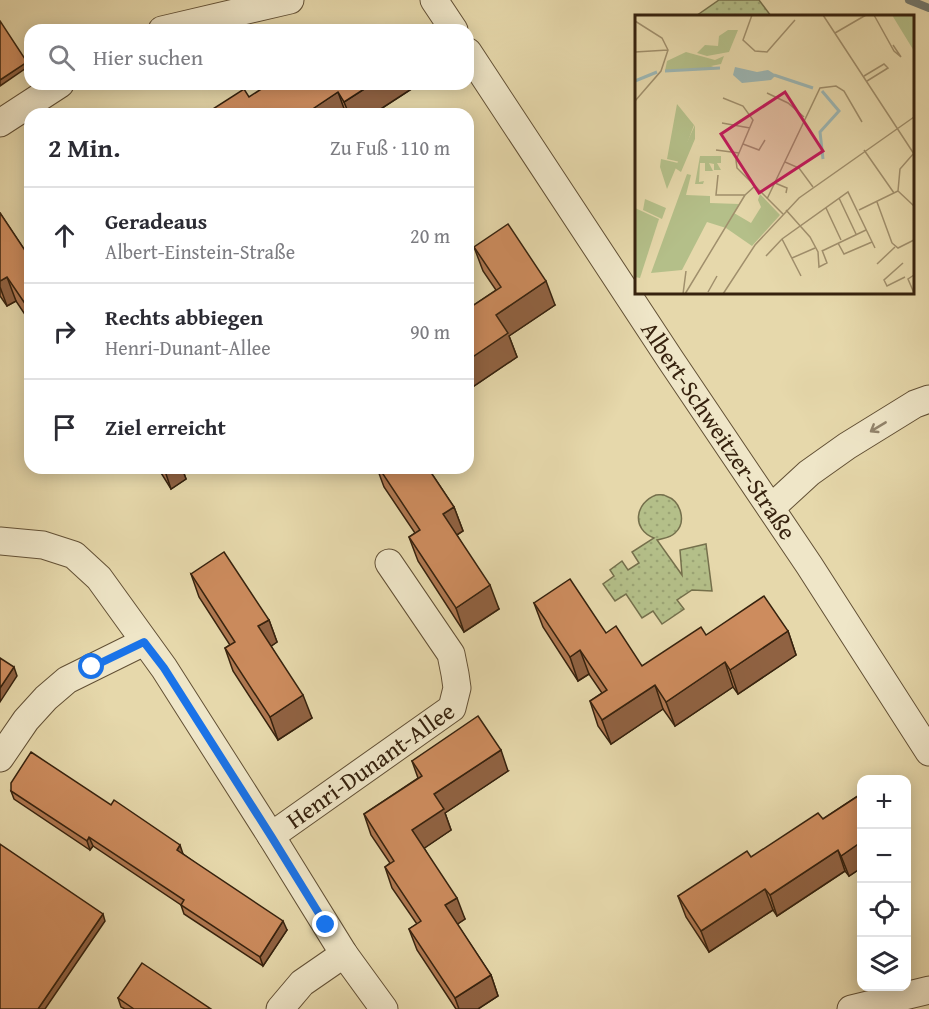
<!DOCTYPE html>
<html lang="de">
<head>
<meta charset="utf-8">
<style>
	:root { --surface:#fff; --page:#f7f7f7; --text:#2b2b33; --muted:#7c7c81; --line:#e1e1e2 }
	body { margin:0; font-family:"Gentium Book Plus",serif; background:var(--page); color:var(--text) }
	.controls { position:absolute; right:18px; bottom:18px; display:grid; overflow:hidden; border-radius:12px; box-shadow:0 3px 15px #0003 }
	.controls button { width:54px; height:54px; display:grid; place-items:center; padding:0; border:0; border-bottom:2px solid var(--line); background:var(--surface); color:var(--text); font:30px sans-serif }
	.stop { position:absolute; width:18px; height:18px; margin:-14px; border:4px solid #1a73e8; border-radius:50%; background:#fff }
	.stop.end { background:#1a73e8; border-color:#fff; box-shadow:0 2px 6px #0008 }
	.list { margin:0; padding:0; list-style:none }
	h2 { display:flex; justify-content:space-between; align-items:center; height:78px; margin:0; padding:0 24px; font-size:26px }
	h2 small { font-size:20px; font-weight:400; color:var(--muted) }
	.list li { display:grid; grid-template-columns:39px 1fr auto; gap:18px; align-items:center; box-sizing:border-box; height:96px; padding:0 24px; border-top:2px solid var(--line) }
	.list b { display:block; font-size:22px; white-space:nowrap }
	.list p { margin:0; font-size:20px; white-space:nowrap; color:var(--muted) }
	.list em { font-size:20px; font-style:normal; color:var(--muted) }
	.icon { flex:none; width:33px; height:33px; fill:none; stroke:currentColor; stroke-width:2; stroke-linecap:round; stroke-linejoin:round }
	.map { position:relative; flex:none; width:929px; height:1009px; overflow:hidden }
	.search { position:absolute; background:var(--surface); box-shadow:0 3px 15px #0003; left:24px; top:24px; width:450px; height:66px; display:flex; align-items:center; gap:15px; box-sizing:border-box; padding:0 21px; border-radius:18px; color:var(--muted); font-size:22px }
	.panel { position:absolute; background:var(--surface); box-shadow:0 3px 15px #0003; left:24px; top:108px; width:450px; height:366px; border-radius:18px }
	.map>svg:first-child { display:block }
</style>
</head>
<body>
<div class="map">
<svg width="929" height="1009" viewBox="0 0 929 1009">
	<defs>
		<pattern id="park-dots" width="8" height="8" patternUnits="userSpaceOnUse" patternTransform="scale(1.5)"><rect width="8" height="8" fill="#b4bf89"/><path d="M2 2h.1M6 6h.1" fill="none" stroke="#9ba475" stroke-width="1.8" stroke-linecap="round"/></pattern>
	</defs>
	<rect width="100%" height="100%" fill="#e6d8ab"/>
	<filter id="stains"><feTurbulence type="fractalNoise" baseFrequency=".00333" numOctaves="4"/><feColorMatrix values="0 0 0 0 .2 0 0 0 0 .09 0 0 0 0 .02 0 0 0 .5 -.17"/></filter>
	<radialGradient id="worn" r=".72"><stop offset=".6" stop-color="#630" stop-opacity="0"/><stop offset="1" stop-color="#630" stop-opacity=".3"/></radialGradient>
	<g fill="url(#park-dots)" stroke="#75704c" stroke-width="1.5">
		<path d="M719,0H759L771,16H696Z"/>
		<path d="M656,495C660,495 663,494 666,496C681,501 687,522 675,533C670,538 664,538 657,540L682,575L680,550L706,544L712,591L692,590L677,600L684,609L662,624L653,611L642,618L626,594L615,601L603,584L614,576L610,570L622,561L628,570L639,563L632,552L654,538C631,529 635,503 656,495Z"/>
	</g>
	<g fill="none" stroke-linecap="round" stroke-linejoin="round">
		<path stroke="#737b72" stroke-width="8" d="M909,0L929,8"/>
		<g stroke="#625035" stroke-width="29">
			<g id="street">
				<path d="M434,0L454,30"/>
				<path d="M162,30L290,0"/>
				<path id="s1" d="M468,52L670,359L809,565L929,752"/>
				<path d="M0,123L60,84"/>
				<path d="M771,508L809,473L847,446L915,404L929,399"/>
				<path d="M0,541L43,545L74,555L99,578L164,668L271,836L344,954L384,1009"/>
				<path d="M0,758L26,720L46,698L67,680L144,642"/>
				<path id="s2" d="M271,836L452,708L457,688L455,674L451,654L389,563"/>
				<path d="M280,1009L302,983L344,954"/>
				<path d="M851,1009L929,990"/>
			</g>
		</g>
		<use href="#street" stroke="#efe6c8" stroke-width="27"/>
	</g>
	<g fill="#b07851" stroke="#36220e" stroke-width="1.5">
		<path d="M413,88L373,114H205L249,97Z"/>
		<path d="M0,213L30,258V322L16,301L7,306L0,296Z"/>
		<path d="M474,247L555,305L509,336L517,357L468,390V309L496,290L483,271Z"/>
		<path d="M158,468H182L186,479L171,489Z"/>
		<path d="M377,468H428L454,507L463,531L457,535L499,609L464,632L418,561L409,537L415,533L384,487Z"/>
		<path d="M191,574L269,620L277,642L271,646L312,718L278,740L233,671L225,648L230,645L199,597Z"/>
		<path d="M534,603L606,633L642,666L706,635L788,631L796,655L738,694L733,687L675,726L663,709L611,744L598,726L590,701L602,693L589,674L578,681L543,627Z"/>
		<path d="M412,761L508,771L445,813L451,830L424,848L465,919L457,924L491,975L498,996L478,1009H456L417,950L409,929L417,924L392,888L385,867L390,863L371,835L364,814L418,778Z"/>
		<path d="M11,791L183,854L287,930L263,966L184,914L181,905L93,846L90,850L14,799Z"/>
		<path d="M861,794V868L849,876L845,871L777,916L773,910L709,952L686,917L678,896L823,819Z"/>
		<path d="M118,998L211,1009H125L121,1007Z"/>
	</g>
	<g fill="#906242" stroke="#36220e" stroke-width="1.5">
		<path d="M27,62L29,66L0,86V80Z"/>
		<path d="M372,84H412L413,88L373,114H349L344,102Z"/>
		<path d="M338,92L346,114H305Z"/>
		<path d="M7,277L16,301L7,306L0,287V281Z"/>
		<path d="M546,281L555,305L509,336L517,357L468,390V360L496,315Z"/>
		<path d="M164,468H182L186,479L171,489Z"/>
		<path d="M454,507L463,531L452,538L443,514Z"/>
		<path d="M490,585L499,609L464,632L456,608Z"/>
		<path d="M269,620L277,642L267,649L258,626Z"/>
		<path d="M788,631L796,655L738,694L730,670Z"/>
		<path d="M580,650L589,674L578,681L570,657Z"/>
		<path d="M725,662L733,687L675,726L666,702Z"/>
		<path d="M14,667L17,676L0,702V688Z"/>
		<path d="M655,685L663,709L611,744L602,720Z"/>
		<path d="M303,695L312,718L278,740L270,717Z"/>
		<path d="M501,750L508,771L445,813L451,830L420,851L412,830L434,794Z"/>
		<path d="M89,837L93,846L90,850L87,841Z"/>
		<path d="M861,842V868L849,876L841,856Z"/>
		<path d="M180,845L183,854L180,859L177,850Z"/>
		<path d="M838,850L845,871L777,916L770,895Z"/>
		<path d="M765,889L773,910L709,952L701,931Z"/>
		<path d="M457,898L465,919L453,927L445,905Z"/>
		<path d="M103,914L105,921L45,1009H38Z"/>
		<path d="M283,921L287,930L263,966L260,957Z"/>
		<path d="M491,975L498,996L478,1009H459L455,998Z"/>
	</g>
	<g fill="#cd8c5e" stroke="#36220e" stroke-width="1.5">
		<path d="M0,21L27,62L0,80Z"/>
		<path d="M269,84H372L344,102L338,92L305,114H205L244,89L249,97Z"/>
		<path d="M0,213L30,258V311L7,277L0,281Z"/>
		<path d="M508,224L546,281L496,315L508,333L468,360V309L501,287L474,247Z"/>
		<path d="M379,468H428L454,507L443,514L490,585L456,608L409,537L420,530Z"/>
		<path d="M224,552L269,620L258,626L303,695L270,717L225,648L235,642L191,574Z"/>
		<path d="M570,579L606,633L616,626L642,666L701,627L706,635L764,596L788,631L730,670L725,662L666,702L655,685L602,720L590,701L607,690L580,650L570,657L534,603Z"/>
		<path d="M0,658L14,667L0,688Z"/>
		<path d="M478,716L501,750L434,794L444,809L412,830L457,898L445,905L491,975L455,998L409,929L421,921L385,867L394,861L364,814L422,776L412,761Z"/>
		<path d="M31,752L111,805L114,800L180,845L177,850L283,921L260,957L181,905L184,900L89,837L87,841L11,791V783Z"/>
		<path d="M861,794V842L841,856L838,850L770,895L765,889L701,931L678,896L747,851L751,857L818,813L823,819Z"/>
		<path d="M0,844L103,914L38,1009H0Z"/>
		<path d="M142,963L211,1009H134L118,998Z"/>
	</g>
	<defs><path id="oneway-shaft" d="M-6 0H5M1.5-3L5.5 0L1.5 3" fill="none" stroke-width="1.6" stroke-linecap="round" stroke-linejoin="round" transform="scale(1.5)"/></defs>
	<use stroke="#92846b" href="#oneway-shaft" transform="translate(878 427) rotate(149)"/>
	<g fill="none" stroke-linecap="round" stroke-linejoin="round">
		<path stroke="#1a73e8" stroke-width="8" d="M92,667L144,642L164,668L271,836L326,925"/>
	</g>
	<g text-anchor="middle" stroke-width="4.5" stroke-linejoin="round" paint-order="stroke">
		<g font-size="24" fill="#36220e" stroke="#efe6c8">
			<text dy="8" stroke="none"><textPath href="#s1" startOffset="454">Albert-Schweitzer-Straße</textPath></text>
			<text dy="8" stroke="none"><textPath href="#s2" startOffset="122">Henri-Dunant-Allee</textPath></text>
		</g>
	</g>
	<g transform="translate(635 15)">
		<rect width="279" height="279" fill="#e6d8ab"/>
		<path d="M51,37L80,45L89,41L86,49L76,51L84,54L30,56L32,46ZM42,89L59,110L45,147L32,144ZM26,144L43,148L32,174L25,152Z" fill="#b4bf89"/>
		<path d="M93,15H103L94,37L72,41L62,38L70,30L83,31L84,21ZM60,110V124L46,157L40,153Z" fill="#b4bf89"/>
		<path d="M257,0H279V36ZM65,141H86V148H82L86,155H79V149L74,148L78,156H70V148H65L64,167L69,166L68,169H60ZM52,159L56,160L51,180L75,181V188L104,189L99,198L116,208L126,192L123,185L125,179L145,200L117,231L91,213L72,207L47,255L16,258ZM10,184L31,193L27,204L8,195Z" fill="#b4bf89"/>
		<path d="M0,193L24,204L5,263L0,262Z" fill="#b4bf89"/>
		<path d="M100,52L122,57L133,55L141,60L136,65L107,68L98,60Z" fill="#9cb7b5"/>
		<path fill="none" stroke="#9cb7b5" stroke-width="3" d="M30,56L85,53M139,60L178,73M0,66L22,57M187,76L204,96L185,117L188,144"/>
		<path fill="none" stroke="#a08f6c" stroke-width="1.5" d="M17,0H83M117,0L108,25L120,36L132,37L160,5M188,0L279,139M239,0L259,36L266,42L258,30M0,6L27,23L33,35L26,56L0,86M200,18L231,0M0,37L33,35M229,61L249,49L253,53L232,66M132,78L153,88L169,102M88,83L108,91L118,105L101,145L102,153L148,199M87,108L115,113M108,129L124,135L130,125M81,135L104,138M229,135L259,178M150,147L164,153L178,172M83,160L81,180H110L120,171M140,168L152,173L151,178M263,176L279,191M204,183L221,219M132,184L185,73L201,71L209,76L227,107M242,187L257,228M191,193L206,225M151,195L175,222L183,237L184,252L192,248L187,235M224,195L263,176L265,154L279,138M147,224L166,261M203,228L209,239L237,227M257,228L263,233L279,225M187,236L231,215M131,241L147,224L213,177L240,233M157,243L180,233M268,248L249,265L252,271L270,262M242,249L260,232M279,260L273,264L279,278M73,277L82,261M48,279L51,256M50,279L110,180M88,279L120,230L164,183L279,102"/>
		<path fill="#c2185b" fill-opacity="0.15" stroke="#c2185b" stroke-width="3" d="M150,77L188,136L124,178L86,119Z"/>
		<rect width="279" height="279" fill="none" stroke="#36220e" stroke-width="3"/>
	</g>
	<rect width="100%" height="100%" filter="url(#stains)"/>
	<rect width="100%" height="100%" fill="url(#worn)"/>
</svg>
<div class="controls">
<button>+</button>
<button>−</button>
<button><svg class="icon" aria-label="locate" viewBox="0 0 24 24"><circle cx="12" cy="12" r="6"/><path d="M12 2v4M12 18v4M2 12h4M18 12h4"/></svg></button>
<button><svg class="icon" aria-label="layers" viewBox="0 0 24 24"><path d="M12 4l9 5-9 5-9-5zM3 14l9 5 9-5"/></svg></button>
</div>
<div class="stop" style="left:92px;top:667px"></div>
<div class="stop end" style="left:326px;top:925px"></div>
<div class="search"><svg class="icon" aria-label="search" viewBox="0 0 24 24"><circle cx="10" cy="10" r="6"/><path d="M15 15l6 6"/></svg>Hier suchen</div>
<section class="panel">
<h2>2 Min.<small>Zu Fuß · 110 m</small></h2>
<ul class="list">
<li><svg class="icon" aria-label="ahead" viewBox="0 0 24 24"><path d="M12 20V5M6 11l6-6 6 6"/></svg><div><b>Geradeaus</b><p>Albert-Einstein-Straße</p></div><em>20 m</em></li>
<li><svg class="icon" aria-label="right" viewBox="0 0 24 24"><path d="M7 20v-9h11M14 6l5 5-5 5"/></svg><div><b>Rechts abbiegen</b><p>Henri-Dunant-Allee</p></div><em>90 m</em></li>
<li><svg class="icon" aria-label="arrive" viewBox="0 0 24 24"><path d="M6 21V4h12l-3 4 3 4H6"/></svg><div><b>Ziel erreicht</b></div></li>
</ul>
</section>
</div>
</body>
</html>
